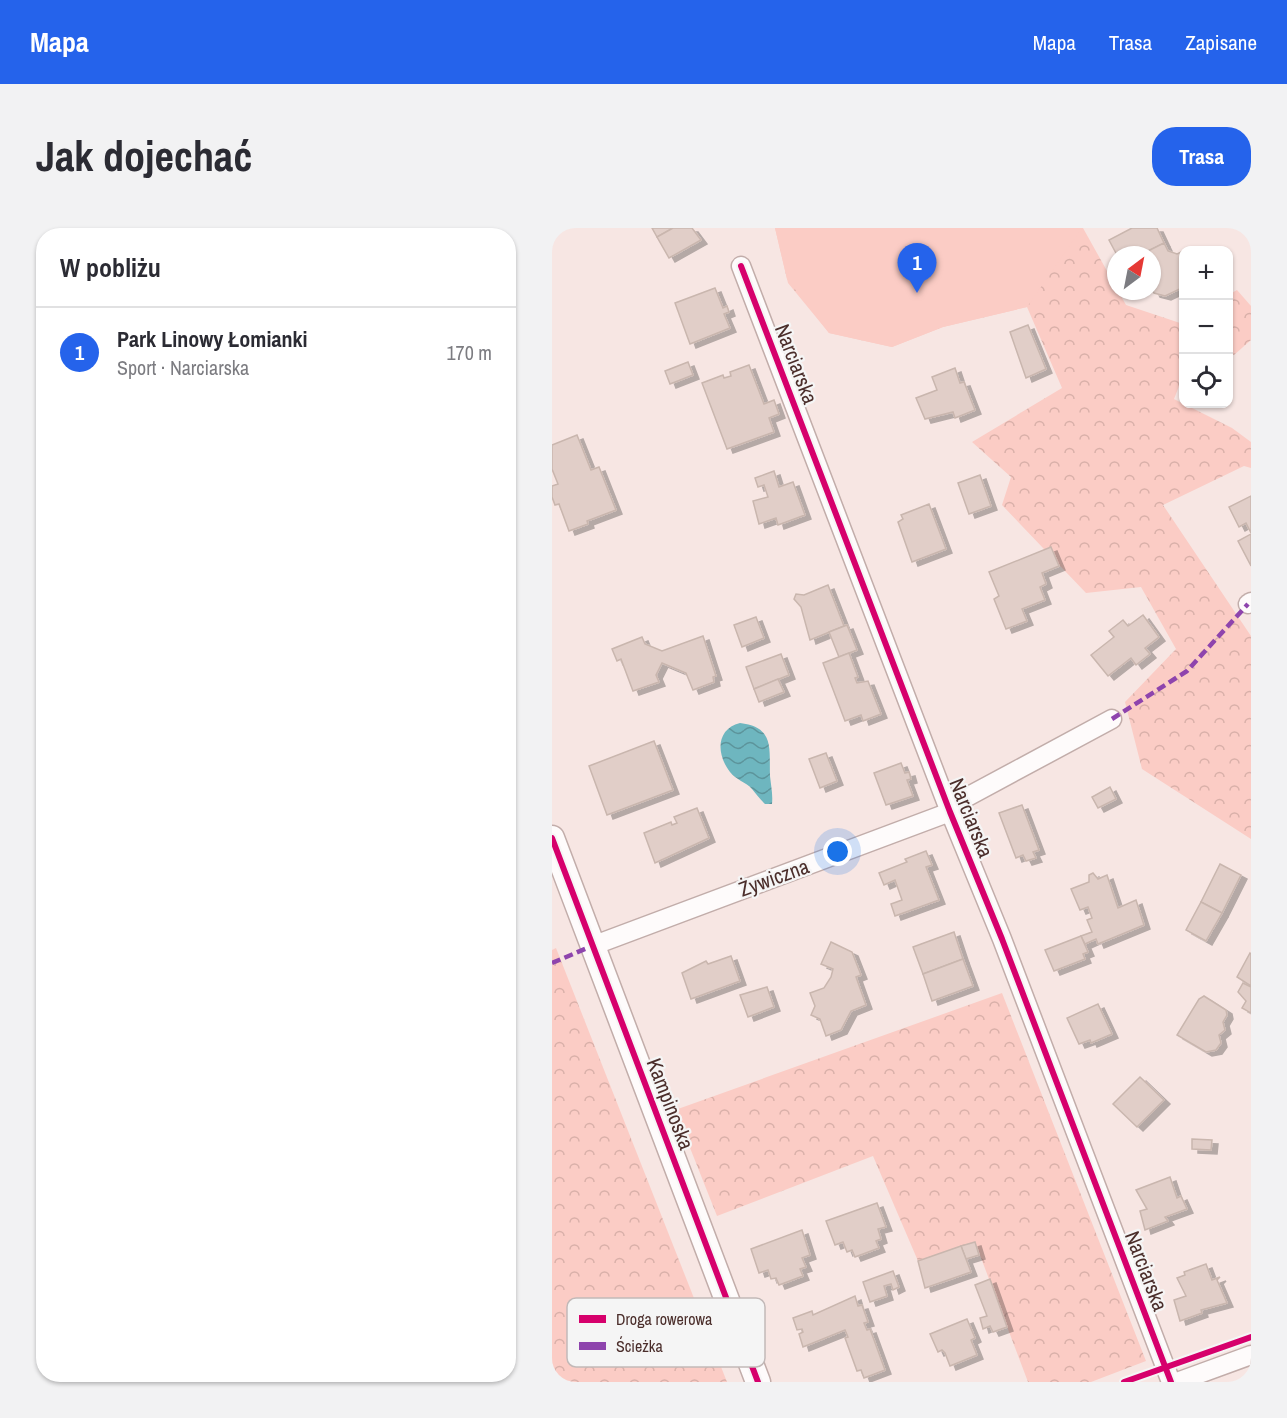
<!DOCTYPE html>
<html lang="pl">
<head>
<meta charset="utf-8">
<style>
	:root { --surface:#fff; --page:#f2f2f3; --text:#2b2b33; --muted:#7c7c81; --line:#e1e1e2; --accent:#2563eb }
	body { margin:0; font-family:"Archivo Narrow",sans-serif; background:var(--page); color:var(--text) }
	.controls { position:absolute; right:18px; top:18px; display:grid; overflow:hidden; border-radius:12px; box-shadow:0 2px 4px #0004 }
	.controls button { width:54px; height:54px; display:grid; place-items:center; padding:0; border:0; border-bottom:2px solid var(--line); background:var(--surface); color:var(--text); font:30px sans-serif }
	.compass { position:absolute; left:555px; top:18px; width:54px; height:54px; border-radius:50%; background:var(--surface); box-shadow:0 2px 4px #0004; rotate:32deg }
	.you { position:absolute; left:286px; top:624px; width:21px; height:21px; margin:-15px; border:4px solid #fff; border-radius:50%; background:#1a73e8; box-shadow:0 0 0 9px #1a73e833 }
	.badge { display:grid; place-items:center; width:39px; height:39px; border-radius:50%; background:var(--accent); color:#fff; font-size:20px; font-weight:700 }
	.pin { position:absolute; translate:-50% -50px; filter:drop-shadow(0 2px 3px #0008) }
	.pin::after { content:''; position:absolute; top:32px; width:21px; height:18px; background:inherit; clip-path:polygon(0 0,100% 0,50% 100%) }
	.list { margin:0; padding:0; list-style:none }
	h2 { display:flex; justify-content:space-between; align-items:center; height:78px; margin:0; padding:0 24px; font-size:26px }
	h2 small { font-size:20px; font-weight:400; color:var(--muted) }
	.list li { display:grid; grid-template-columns:39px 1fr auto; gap:18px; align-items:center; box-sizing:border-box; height:90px; padding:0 24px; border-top:2px solid var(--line) }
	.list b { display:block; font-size:22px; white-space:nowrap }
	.list p { margin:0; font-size:20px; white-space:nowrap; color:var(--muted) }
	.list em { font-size:20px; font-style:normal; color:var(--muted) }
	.icon { flex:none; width:33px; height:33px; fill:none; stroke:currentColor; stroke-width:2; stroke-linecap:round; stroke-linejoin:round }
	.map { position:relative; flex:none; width:699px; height:1154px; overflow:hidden; border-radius:24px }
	header { display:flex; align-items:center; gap:36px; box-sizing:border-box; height:84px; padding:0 30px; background:var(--accent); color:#fff }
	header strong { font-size:28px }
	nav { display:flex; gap:33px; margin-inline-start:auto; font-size:21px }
	.intro { display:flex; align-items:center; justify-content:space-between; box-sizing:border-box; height:144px; padding:0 36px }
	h1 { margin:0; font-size:42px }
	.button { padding:15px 27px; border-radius:24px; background:var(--accent); color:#fff; font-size:21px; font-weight:700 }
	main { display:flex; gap:36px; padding:0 36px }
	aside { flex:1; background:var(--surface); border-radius:24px; box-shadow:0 2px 4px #0004 }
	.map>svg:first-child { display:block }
</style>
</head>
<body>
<header>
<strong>Mapa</strong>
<nav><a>Mapa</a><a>Trasa</a><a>Zapisane</a></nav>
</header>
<div class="intro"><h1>Jak dojechać</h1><a class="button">Trasa</a></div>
<main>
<aside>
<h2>W pobliżu<small></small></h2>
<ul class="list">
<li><span class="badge">1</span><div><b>Park Linowy Łomianki</b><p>Sport · Narciarska</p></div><em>170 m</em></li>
</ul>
</aside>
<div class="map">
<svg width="699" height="1154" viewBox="0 0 699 1154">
	<defs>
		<pattern id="forest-crowns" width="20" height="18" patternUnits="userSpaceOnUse" patternTransform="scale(1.5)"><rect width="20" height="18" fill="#fbccc5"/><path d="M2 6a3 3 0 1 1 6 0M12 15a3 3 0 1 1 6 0" fill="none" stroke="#d9b0a9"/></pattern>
		<pattern id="water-waves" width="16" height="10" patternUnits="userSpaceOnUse" patternTransform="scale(1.5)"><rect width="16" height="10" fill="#6eb6bf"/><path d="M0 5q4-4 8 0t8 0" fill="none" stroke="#5c949b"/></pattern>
		<filter id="shadow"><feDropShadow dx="6" dy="4" stdDeviation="0" flood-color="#0004"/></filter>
	</defs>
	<rect width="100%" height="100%" fill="#f7e6e3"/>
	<g fill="url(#forest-crowns)">
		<path d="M223,0H531L574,77L631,96V148L622,171L680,200L699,214V240L692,238L611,277L699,408V611L590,541L573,474L624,421L589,359L534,365L450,277L459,249L420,214L510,160L475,79L391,99L340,119L277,105L236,55Z"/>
		<path d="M685,62L699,78V112L682,127L677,125L676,67Z"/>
		<path d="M4,720L175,1154H0V722Z"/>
		<path d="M450,765L594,1133L539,1154H476L423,1014L366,1033L321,928L165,988L123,882Z"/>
	</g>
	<path fill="#fbccc5" d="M223,0H530L475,79L391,99L340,119L277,105L235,51Z"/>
	<path fill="url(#water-waves)" d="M188,495C223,499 217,521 218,548C219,558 221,566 220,576H213C208,571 204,566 200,561C194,554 184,552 178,544C164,526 164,501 188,495Z"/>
	<g fill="#e1cec8" stroke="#c9b6ae" stroke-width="1.5" filter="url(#shadow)">
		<path d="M100,0H121L105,9Z"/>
		<path d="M121,0H140L149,12L117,30L105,9Z"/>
		<path d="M580,0H605L612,15L588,27H565L557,12Z"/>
		<path d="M612,15L616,23L625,26L632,23V59L613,68L602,65L600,61V27H588Z"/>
		<path d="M163,60L171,80L175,78L177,84L172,86L178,100L138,116L123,75Z"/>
		<path d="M476,97L494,141L474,150L458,104Z"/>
		<path d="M136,134L141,147L118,156L113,143Z"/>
		<path d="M197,137L212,176L222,172L227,186L217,190L222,204L175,221L150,155L171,147L172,150L179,148L178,144Z"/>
		<path d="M403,140L408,155L412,154L423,182L403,190L401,184L373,191L364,170L385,162L380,149Z"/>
		<path d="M25,207L39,242L47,239L64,282L35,293L36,296L17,303L7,276L3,277L0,269V258L6,256L0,241V217Z"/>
		<path d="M222,243L227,259L241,254L253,287L226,297L224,290L207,296L201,273L216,269L212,257L206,259L203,250Z"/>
		<path d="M428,247L439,278L417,286L406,255Z"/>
		<path d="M699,268V305L694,295L687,299L677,279Z"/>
		<path d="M377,276L394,321L360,334L346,294L351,291L349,287Z"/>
		<path d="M699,306V338L686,313Z"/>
		<path d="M499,319L507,338L490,345L494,356L488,359L493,372L470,381L475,393L454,401L442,371L447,368L437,344Z"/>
		<path d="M276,357L292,398L258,412L249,379L242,371L244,366L252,367Z"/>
		<path d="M591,387L607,409L593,420L598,426L584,437L579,430L556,448L539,427L562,409L557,403L571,392L576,398Z"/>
		<path d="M204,389L212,410L190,419L182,397Z"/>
		<path d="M295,397L305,422L287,429L277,404Z"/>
		<path d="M151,408L164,448L161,449L162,454L141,462L134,445L110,435L104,447L107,454L81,463L69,431L65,433L60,421L90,409L93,416L110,423Z"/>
		<path d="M297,425L306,449L303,450L305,455L316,453L329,486L311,493L309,487L293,493L271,435Z"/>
		<path d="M229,426L237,447L202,461L194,439Z"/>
		<path d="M226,451L232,464L207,474L202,461Z"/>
		<path d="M102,513L121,562L55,587L37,538Z"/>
		<path d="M274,525L285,553L268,560L257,531Z"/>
		<path d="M349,535L353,545L357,544L359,551L355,552L361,568L334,577L322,545Z"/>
		<path d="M558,559L564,571L546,580L540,569Z"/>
		<path d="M470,577L487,622L481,624L484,630L474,633L471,627L464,630L447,585Z"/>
		<path d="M145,580L157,610L103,635L92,605L119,594L120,597L125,595L122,589Z"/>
		<path d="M374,623L380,637L374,639L387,672L343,688L339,676L350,672L343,652L332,657L327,645L355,634L353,631Z"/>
		<path d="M668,636L689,647L670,685L649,674Z"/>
		<path d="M541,645L546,651L555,647L566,680L584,672L592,697L546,716L544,711L533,716L529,708L540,704L535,692L540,690L536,679L528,682L519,661L537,654V647Z"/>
		<path d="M649,674L670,685L654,713L634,702Z"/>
		<path d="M402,704L411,731L371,746L361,719Z"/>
		<path d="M529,708L536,724L531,726L533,731L502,743L493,722Z"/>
		<path d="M279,714L300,724L309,747L304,749L314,777L299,783L289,802L274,808L268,791L259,787L263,778L258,765L272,760L279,749L281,741L269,736Z"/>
		<path d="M698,725L699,726V758L685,749Z"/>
		<path d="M179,728L188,753L139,771L130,745L154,733L156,736Z"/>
		<path d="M411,731L421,758L380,773L371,746Z"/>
		<path d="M691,755L699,759V785L690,780L694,773L686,764Z"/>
		<path d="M215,759L222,779L196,789L188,767Z"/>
		<path d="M652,768L674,782L675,787L671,794L673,802L667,807L669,815L664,822L654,824L625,807L647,771Z"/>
		<path d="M546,776L560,806L539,815L538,812L527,816L515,790Z"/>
		<path d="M588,849L612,872L585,899L561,876Z"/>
		<path d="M640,911L660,912L659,922L640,921Z"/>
		<path d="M618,949L625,970L629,968L635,981L613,989L616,993L593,1002L588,983L595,981L584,962Z"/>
		<path d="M325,975L334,999L326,1001L329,1011L324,1013L327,1020L303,1029L300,1022L295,1024L291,1014L283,1017L274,993Z"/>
		<path d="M250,1002L258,1027L250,1030L254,1039L248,1041L251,1048L227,1057L224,1050L219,1051L216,1042L207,1045L199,1021Z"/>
		<path d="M423,1014L427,1027L414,1031L409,1018Z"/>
		<path d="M409,1018L419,1044L373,1060L366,1033Z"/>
		<path d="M654,1036L660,1052L668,1049L665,1052L675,1075L649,1082L650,1085L628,1093L622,1072L634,1068L625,1050L633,1047L632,1044Z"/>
		<path d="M341,1043L347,1059L341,1062L339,1056L332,1058L335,1068L318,1074L311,1054Z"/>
		<path d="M438,1051L455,1099L441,1104L438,1098L431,1101L428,1090L435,1088L423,1057Z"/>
		<path d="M303,1068L306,1078L310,1077L316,1094L312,1095L315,1102L318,1101L333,1142L312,1150L309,1142L305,1143L293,1110L296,1109L293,1102L251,1119L247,1106L251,1104L250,1101L245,1102L241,1090L260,1083L261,1087Z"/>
		<path d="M415,1091L423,1110L419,1112L425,1127L398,1138L393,1125L390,1122L386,1124L378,1106Z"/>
	</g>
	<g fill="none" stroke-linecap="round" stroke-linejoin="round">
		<g stroke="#c2adaa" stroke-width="21">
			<g id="street">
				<path d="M189,38L398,584L450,711L619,1154"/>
				<path d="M696,376L699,374"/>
				<path d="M40,718L398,584L415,569L560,491"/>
				<path d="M625,1154L699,1127"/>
			</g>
		</g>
		<g stroke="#c2adaa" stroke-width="27">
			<path id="secondary" d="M0,610L206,1154"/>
		</g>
		<use href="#street" stroke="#fefbfb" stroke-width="18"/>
		<use href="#secondary" stroke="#fefbfb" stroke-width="24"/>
		<g stroke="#8e44ad" stroke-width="4.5" stroke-dasharray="9 4.5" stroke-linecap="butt">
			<path d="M560,491L635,443L696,376"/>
			<path d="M0,735L40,718"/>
		</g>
		<g stroke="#f5f5f5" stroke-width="10">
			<g id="cycleway">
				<path d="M189,38L398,584L450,711L619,1154"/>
				<path d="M0,610L206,1154"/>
				<path d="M572,1154L699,1109"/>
			</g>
		</g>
		<use href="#cycleway" stroke="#d6006c" stroke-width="6"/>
	</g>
	<g text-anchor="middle" stroke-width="4.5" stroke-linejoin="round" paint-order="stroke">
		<g font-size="21" fill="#4b2e2b" stroke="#f5f5f5">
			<text transform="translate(244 136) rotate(69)" y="7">Narciarska</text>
			<text transform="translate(419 590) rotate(68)" y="7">Narciarska</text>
			<text transform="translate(222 650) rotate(-20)" y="7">Żywiczna</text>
			<text transform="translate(118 876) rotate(69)" y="7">Kampinoska</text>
			<text transform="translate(594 1043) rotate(69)" y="7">Narciarska</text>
		</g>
	</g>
	<rect x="15" y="1070" width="198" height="69" rx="9" fill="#f5f5f5" stroke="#c2b9b8" stroke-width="1.5"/>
	<rect x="27" y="1087" width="27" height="8" fill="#d6006c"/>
	<rect x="27" y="1114" width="27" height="8" fill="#8e44ad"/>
	<g font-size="16" fill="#4b2e2b">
		<text x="64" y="1097">Droga rowerowa</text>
		<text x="64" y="1124">Ścieżka</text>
	</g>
</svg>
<div class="controls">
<button>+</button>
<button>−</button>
<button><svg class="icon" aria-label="locate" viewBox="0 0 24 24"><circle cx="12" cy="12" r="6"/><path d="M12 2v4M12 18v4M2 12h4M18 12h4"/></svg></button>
</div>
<svg class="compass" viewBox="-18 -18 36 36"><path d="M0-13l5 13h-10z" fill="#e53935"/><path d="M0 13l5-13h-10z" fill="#7c7c81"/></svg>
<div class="you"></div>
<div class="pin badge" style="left:365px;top:65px">1</div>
</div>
</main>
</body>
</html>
